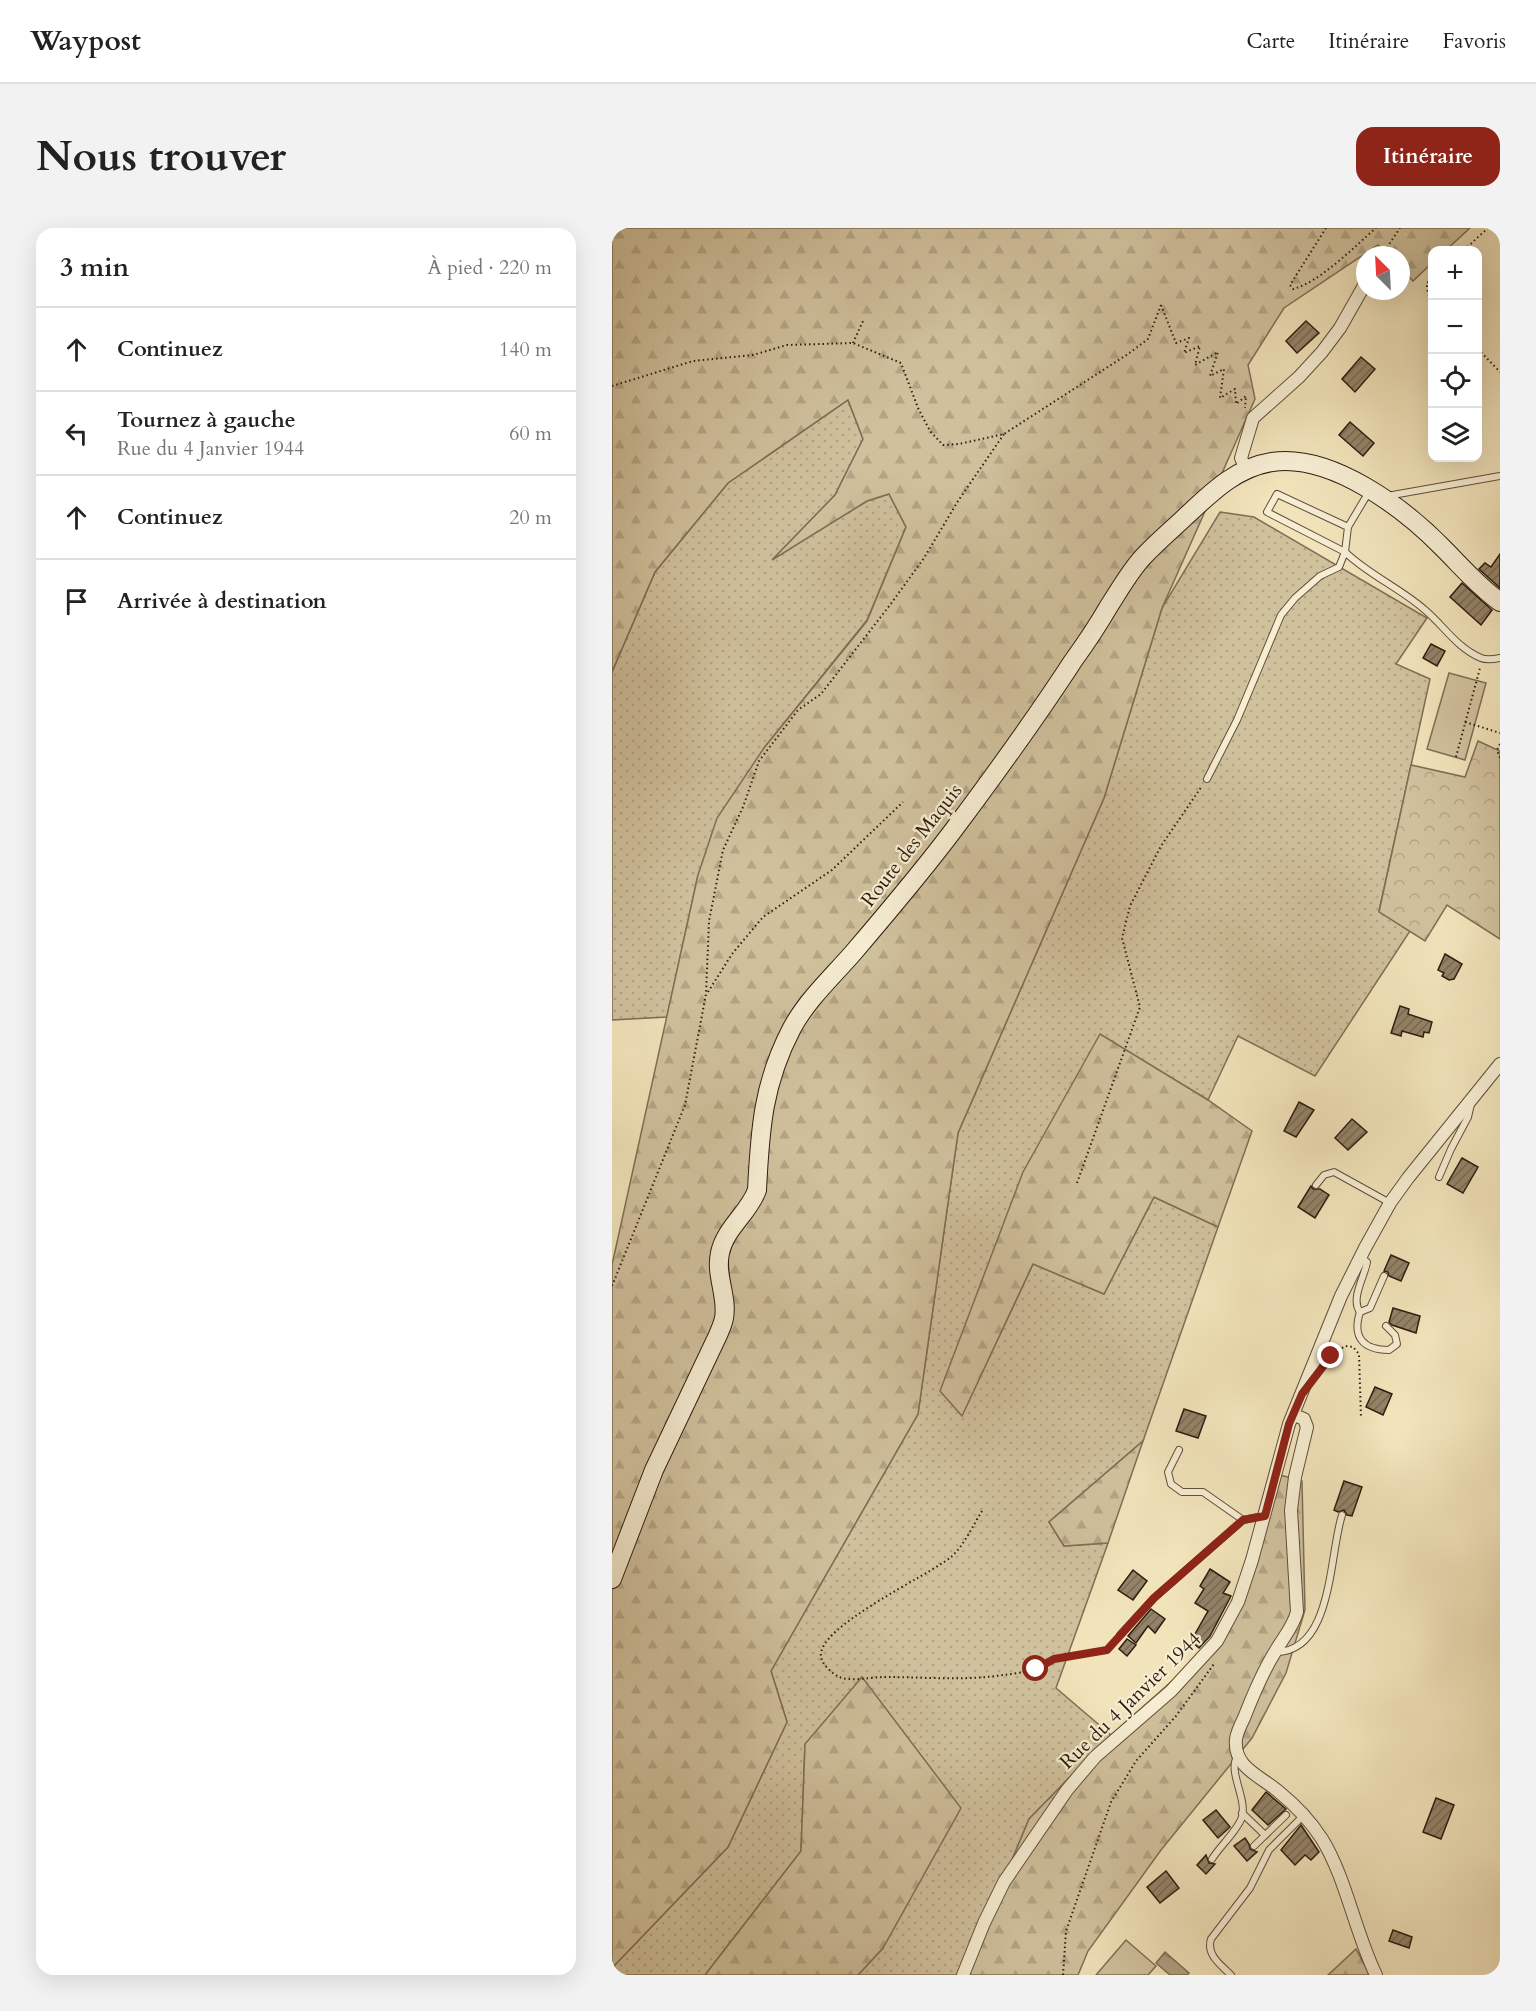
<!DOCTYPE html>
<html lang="fr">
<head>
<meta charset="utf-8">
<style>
	:root { --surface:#fff; --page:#f2f2f2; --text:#222; --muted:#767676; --line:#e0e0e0; --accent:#8f2418 }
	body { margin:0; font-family:Cardo,serif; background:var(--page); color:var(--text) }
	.controls { position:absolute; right:18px; top:18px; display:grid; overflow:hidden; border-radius:12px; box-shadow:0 6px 24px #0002 }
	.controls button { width:54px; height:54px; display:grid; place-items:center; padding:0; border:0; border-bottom:2px solid var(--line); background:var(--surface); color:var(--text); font:30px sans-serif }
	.compass { position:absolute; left:744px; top:18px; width:54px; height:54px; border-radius:50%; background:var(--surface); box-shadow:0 6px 24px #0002; rotate:336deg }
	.stop { position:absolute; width:18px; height:18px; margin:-14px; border:4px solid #8f2418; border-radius:50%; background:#fff }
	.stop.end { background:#8f2418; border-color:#fff; box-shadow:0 2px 6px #0008 }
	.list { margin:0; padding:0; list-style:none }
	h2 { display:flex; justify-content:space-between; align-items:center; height:78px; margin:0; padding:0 24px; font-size:26px }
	h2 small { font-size:20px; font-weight:400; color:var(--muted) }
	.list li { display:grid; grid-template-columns:39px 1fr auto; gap:18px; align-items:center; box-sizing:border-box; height:84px; padding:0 24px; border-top:2px solid var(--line) }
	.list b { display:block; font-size:22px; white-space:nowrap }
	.list p { margin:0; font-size:20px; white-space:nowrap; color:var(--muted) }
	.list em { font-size:20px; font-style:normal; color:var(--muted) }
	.icon { flex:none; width:33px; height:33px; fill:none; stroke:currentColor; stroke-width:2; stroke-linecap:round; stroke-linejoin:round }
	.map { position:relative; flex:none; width:888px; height:1747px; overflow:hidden; border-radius:18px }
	header { display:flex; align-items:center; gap:36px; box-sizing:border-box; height:84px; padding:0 30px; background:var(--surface); border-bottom:2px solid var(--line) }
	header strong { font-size:28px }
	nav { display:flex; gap:33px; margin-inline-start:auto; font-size:21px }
	.intro { display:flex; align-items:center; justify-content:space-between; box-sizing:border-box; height:144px; padding:0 36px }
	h1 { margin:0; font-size:42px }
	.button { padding:15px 27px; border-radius:18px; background:var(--accent); color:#fff; font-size:21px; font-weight:700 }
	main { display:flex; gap:36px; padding:0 36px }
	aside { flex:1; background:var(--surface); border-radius:18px; box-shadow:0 6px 24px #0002 }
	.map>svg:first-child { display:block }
</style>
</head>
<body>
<header>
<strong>Waypost</strong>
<nav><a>Carte</a><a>Itinéraire</a><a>Favoris</a></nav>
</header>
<div class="intro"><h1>Nous trouver</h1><a class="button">Itinéraire</a></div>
<main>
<aside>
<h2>3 min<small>À pied · 220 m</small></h2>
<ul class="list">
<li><svg class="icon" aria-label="ahead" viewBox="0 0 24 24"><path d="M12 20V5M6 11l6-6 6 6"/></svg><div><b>Continuez</b></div><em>140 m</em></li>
<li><svg class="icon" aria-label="left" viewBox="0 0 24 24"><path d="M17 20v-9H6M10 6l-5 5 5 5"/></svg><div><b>Tournez à gauche</b><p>Rue du 4 Janvier 1944</p></div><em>60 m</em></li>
<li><svg class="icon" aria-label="ahead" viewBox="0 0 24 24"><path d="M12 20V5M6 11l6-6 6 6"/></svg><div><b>Continuez</b></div><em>20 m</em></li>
<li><svg class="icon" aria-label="arrive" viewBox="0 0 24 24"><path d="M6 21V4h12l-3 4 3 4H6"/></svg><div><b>Arrivée à destination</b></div></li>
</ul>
</aside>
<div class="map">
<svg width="888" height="1747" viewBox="0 0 888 1747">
	<defs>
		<pattern id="grass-dots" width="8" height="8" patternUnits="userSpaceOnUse" patternTransform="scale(1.5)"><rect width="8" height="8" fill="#d0c19d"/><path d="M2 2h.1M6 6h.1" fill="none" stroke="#b3a586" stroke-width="1.8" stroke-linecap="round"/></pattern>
		<pattern id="forest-firs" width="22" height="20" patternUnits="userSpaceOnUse" patternTransform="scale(1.5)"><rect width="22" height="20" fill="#d0c19d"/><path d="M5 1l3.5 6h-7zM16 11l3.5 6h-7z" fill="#b3a586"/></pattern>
		<pattern id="park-crowns" width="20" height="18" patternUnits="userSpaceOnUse" patternTransform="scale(1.5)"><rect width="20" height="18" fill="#d0c19d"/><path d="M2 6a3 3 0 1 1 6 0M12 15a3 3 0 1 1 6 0" fill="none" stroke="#b3a586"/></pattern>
		<pattern id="water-ripples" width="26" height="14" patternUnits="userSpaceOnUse" patternTransform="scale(1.5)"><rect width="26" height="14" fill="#af9f80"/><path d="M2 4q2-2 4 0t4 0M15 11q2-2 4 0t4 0" fill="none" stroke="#8f8167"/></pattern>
		<pattern id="building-hatch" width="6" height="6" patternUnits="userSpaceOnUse" patternTransform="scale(1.5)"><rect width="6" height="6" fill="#938368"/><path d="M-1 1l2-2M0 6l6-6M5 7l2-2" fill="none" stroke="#786a54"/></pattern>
	</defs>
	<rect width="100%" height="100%" fill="#f1e3ba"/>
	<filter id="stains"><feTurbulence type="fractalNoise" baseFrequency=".00333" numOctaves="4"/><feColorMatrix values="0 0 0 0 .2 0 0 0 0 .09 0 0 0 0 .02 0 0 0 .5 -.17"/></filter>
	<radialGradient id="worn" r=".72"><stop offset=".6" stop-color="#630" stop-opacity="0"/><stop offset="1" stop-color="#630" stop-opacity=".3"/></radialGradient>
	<g fill="url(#grass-dots)" stroke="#7f6e56" stroke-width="1.5">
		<path d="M236,172L251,211L223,267L162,330L255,273L277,266L294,299L255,392L152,520L86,647L55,789L0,792V444L43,344L116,255Z"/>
		<path d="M608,284L642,289L815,390L784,436L818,451L767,683L798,703L703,848L626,808L596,872L488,807L350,1187L421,1036L492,1066L542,969L606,999L531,1213L437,1294L452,1318L496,1315L444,1460L499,1507L417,1591L352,1747H246L271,1720L193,1516L189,1623L93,1747H0V1740L116,1619L175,1494L159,1443L306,1186L346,905L492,570L550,380Z"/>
	</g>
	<g fill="url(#forest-firs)" stroke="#7f6e56" stroke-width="1.5">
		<path d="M0,0H858L834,22H820V35L801,53L789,41V27H776L766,17L672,80L636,137L643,171L550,380L492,570L346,905L306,1186L159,1443L175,1494L116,1619L0,1740V1037L86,647L105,590L152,520L255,393L294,299L277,266L255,273L160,332L223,267L251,211L236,172L116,255L43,344L0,444Z"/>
		<path d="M488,806L596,872L640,903L606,999L542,969L492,1066L421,1036L350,1188L328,1163L411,944Z"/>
		<path d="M531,1213L496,1315L452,1318L437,1294Z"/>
		<path d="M668,1247L690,1253L693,1382L674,1445L640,1510L549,1622L476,1723L466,1747H352L417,1591L499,1507L577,1438L607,1407Z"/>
		<path d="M250,1449L349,1580L271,1720L246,1747H93L189,1623L193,1516Z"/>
		<path d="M744,1721L758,1747H716Z"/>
	</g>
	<path fill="url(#park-crowns)" stroke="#7f6e56" stroke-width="1.5" d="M866,513L888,523V711L835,677L813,713L767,684L799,537L853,549Z"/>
	<g fill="#d0c19d" stroke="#7f6e56" stroke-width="1.5">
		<path d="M837,445L874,455L853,532L815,521Z"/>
		<path d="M514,1712L544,1738L536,1747H484Z"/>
	</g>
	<path fill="url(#water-ripples)" stroke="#7b6b53" stroke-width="1.5" d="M553,1724L577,1745L575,1747H558L544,1735Z"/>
	<g fill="url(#building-hatch)" stroke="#2e1c0f" stroke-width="1.5">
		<path d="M694,93L707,105L685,125L674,113Z"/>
		<path d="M749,129L763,141L743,164L730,151Z"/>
		<path d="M738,194L762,215L751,228L727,207Z"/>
		<path d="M888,326V360L867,341L873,335L879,339Z"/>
		<path d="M850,355L880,382L869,397L838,369Z"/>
		<path d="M819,416L833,423L825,438L811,430Z"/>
		<path d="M833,726L850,736L842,751L837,752L830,748L832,745L826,742Z"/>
		<path d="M788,778L797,781L796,786L820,794L817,805L812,804L811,809L790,803L789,808L779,805Z"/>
		<path d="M687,874L702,882L684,909L672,903Z"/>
		<path d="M740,891L755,904L736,922L723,910Z"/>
		<path d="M850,930L866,939L851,965L835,956Z"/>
		<path d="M699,958L701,961H708L717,967L703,990L686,979Z"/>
		<path d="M779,1027L797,1035L789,1053L777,1048L776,1044L772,1043Z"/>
		<path d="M781,1080L808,1088L804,1105L780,1097L777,1094Z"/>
		<path d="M763,1159L780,1166L771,1187L754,1179Z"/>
		<path d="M572,1181L594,1188L586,1210L564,1203Z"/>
		<path d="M732,1253L750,1259L740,1288L735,1287L732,1282L726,1284L722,1282Z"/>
		<path d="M598,1341L618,1354L611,1365L619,1368L598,1408L587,1420L579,1413L596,1383L583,1375L592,1361L588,1358Z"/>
		<path d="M521,1342L535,1353L521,1372L506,1362Z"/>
		<path d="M539,1381L553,1391L543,1405L536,1398L524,1415L516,1408Z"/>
		<path d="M515,1411L524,1417L515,1428L507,1421Z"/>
		<path d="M654,1564L674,1581L656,1597L640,1582Z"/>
		<path d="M824,1570L842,1577L829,1611L811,1604Z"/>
		<path d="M604,1582L618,1599L606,1610L591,1592Z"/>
		<path d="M689,1597L707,1624L699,1632L693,1627L683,1637L669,1622Z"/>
		<path d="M633,1610L637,1616L638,1621L645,1624L635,1633L622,1618Z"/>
		<path d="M594,1627L597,1635L603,1636L594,1646L585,1637Z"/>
		<path d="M554,1643L567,1660L548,1675L535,1659Z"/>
		<path d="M781,1702L800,1709L797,1720L777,1713Z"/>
	</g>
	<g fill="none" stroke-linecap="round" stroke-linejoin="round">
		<g stroke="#5f4e3a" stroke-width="8">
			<g id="lane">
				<path d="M775,268L888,248"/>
				<path d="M736,299L665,266L655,284L733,324L736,299L758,262"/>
				<path d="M595,551L625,492L669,387L683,370L708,348L727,339L733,324C757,347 788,360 813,382C832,398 845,420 869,430C874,432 883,431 888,430"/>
				<path d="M827,949L839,921L856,889L859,876"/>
				<path d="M704,957L712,947L722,944L778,975"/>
				<path d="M749,1029L755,1034C753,1048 738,1071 748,1084L758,1080L772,1048"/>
				<path d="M748,1084C740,1109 751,1122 777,1122L785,1116L783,1107L774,1098"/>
				<path d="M567,1222L556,1244L559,1256L570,1264H591L631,1292L651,1288"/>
				<path d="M508,1407L542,1370L631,1292"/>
				<path d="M663,1424C721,1425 717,1327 730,1287"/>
				<path d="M630,1585L653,1607"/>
				<path d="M642,1618L674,1587"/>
				<path d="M600,1631C608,1618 626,1602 630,1589C635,1570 616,1544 625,1529"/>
				<path d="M619,1747C609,1737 594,1727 599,1711L638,1660L657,1622L691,1588"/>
			</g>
		</g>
		<g stroke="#5f4e3a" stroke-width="14">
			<g id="street">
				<path d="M634,242L629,230L641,190L687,149L710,124L728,100L753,56"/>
				<path d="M682,1187L692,1191L695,1199L683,1249L679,1282L685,1384C681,1399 671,1410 663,1424C650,1445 641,1467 632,1490C629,1496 625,1504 624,1511C621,1540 649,1548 667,1564C683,1577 699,1594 710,1611C734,1650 743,1704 764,1747"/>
				<path d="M351,1747L372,1695L392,1654L455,1562L483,1529L559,1463L605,1413L626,1374L640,1332L677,1196L729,1068L753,1020L778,975L796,950L888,836"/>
			</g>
		</g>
		<g stroke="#2e1c0f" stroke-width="20">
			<path id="secondary" d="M0,1351L42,1242L106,1107C108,1102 111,1096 112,1090C116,1069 103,1047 108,1025C113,1000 137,985 145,962C148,901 151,855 180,800C195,772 220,749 241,725C276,684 311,643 343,600C384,545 424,490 461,433C474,415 486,397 497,378C508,361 518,343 531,329C544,315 557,304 571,291C597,267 622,240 660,234C719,225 792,280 831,320C851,340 865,357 888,374"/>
		</g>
		<g stroke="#2e1c0f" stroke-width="2" stroke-dasharray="1.5 3" stroke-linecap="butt">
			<path d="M714,0L678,57L681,61C708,54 742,19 764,0"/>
			<path d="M852,22L876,0"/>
			<path d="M770,27L788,0"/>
			<path d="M820,51L815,55V61L820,77"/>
			<path d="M549,77L564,115L577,110L572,125L588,118L583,137L606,124L598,148L612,141L608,170L623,161L624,176L634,168L633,180"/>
			<path d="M241,115L251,93"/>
			<path d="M866,121L888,144"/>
			<path d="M0,158L81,133L141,127L175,117L241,115L289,135L306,180L318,203L331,217L347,216L392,206L516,126L536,111L549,77"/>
			<path d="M853,494L888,505"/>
			<path d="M888,516L885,522L888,530"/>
			<path d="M844,529L868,440"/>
			<path d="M96,764L120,726L151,689L220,642L291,574"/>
			<path d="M465,955L528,779L510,710L518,678L549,618L590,558"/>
			<path d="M0,1058L73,877L94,766L97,693L111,622L131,579L147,533L186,482L209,466L278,377L312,330L346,273L392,206"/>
			<path d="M719,1128L733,1118L741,1119L747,1126L749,1190"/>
			<path d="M370,1283C361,1297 352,1318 339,1329C316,1348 204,1399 209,1429C211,1438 220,1445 227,1449C241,1454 258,1449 273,1449C312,1449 352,1453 391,1447C401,1446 413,1444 423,1441C430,1439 436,1433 443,1431C463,1425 489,1430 502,1413"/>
			<path d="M451,1747L454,1703L499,1574L524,1533L564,1488L602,1436"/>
		</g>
		<use href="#lane" stroke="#f6edd2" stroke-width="6"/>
		<use href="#street" stroke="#f6edd2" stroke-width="12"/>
		<use href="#secondary" stroke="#f6edd2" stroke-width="18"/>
	</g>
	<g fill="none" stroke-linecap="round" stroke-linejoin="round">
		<path stroke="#8f2418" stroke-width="8" d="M424,1441L442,1431L495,1422L542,1370L631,1292L653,1288L677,1196L690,1166L719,1128"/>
	</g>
	<g text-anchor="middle" stroke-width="4.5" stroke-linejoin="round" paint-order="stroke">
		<g font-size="20" fill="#2e1c0f" stroke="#f6edd2">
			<text transform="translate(299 617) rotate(-52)" y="7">Route des Maquis</text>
			<text transform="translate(518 1472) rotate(-44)" y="7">Rue du 4 Janvier 1944</text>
		</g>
	</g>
	<rect width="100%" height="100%" filter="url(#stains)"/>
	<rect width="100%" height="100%" fill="url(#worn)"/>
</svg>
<div class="controls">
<button>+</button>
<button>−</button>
<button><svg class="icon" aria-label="locate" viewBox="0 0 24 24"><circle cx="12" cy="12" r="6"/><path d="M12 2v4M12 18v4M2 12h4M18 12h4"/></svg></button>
<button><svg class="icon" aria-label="layers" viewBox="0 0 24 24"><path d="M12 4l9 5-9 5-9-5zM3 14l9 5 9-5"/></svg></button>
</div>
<svg class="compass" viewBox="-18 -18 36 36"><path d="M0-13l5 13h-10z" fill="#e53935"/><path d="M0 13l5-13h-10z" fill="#767676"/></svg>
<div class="stop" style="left:424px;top:1441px"></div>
<div class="stop end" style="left:719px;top:1128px"></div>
</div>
</main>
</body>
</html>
